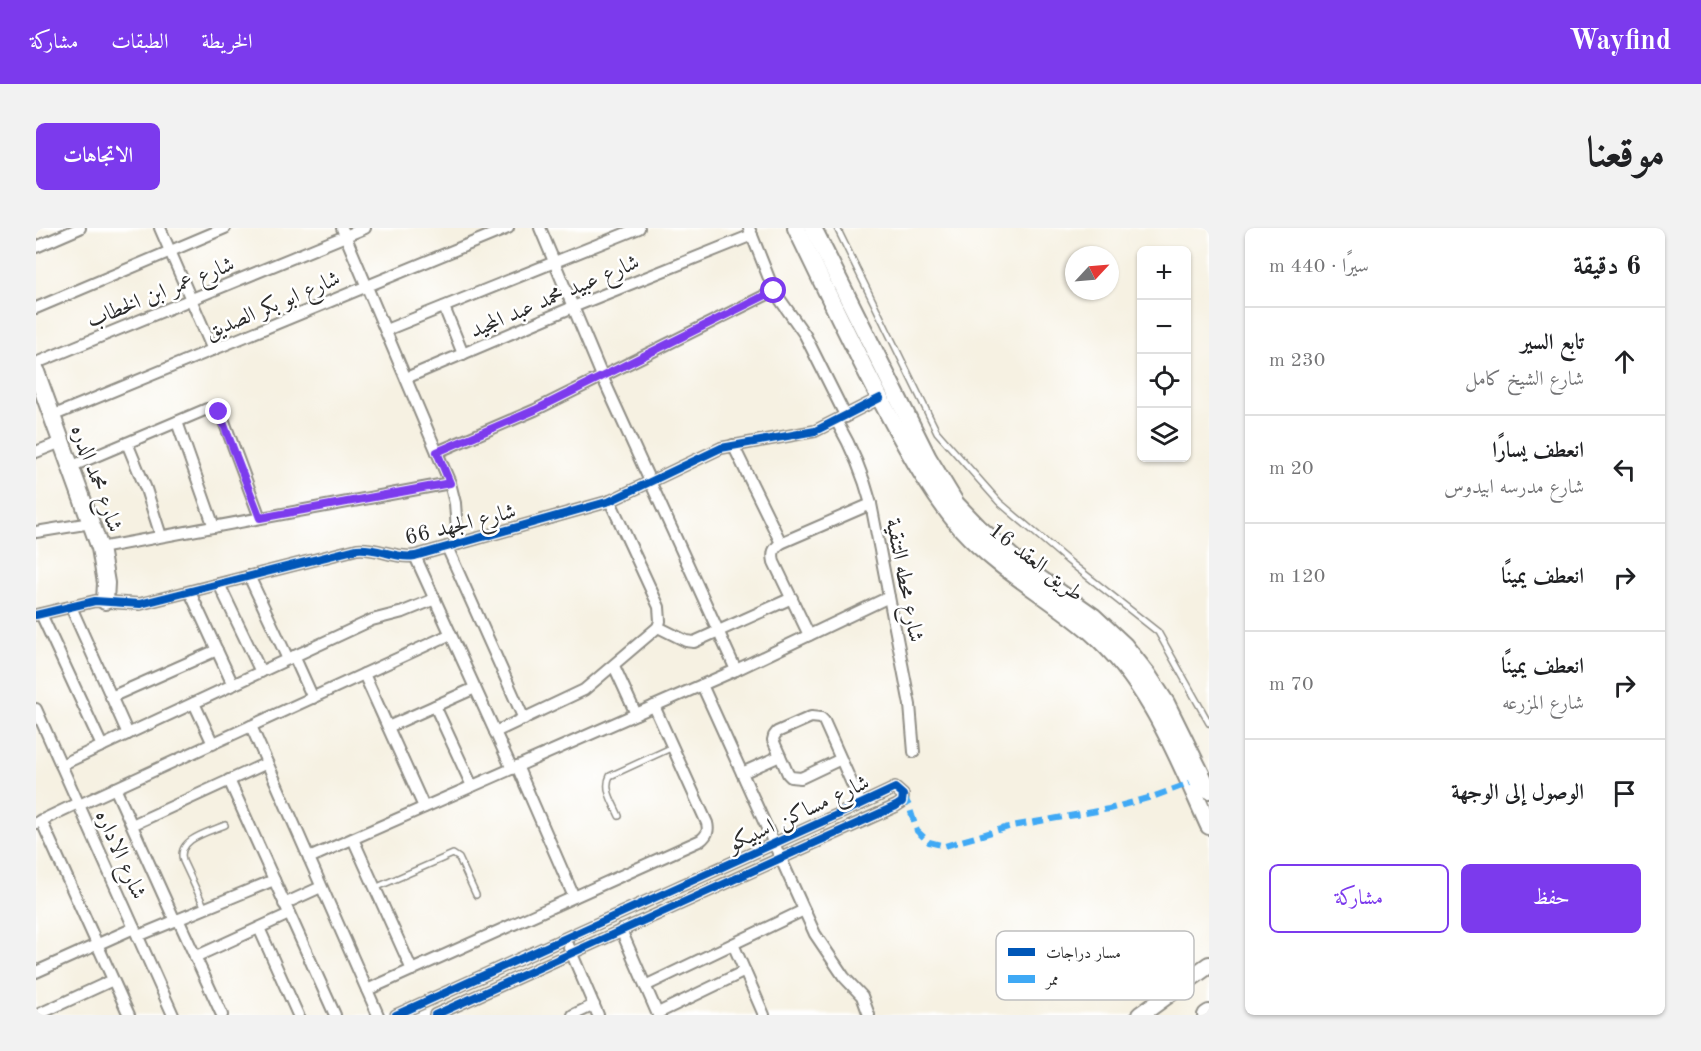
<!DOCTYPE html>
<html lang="ar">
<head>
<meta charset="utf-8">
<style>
	:root { --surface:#fff; --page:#f2f2f2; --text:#202124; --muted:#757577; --line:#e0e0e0; --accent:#7c3aed }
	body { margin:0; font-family:"Old Standard TT",Amiri,serif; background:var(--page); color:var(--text); direction:rtl }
	.controls { position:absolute; right:18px; top:18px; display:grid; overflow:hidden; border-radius:9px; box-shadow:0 2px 4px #0004 }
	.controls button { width:54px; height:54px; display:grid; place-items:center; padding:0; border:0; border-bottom:2px solid var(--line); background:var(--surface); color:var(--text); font:30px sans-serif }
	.compass { position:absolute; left:1029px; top:18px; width:54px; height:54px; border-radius:50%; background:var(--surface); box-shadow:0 2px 4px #0004; rotate:64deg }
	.stop { position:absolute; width:18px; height:18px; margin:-14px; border:4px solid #7c3aed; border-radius:50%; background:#fff }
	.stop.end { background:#7c3aed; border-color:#fff; box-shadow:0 2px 6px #0008 }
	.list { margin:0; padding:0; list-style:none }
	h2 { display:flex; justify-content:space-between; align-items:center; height:78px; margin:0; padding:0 24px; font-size:26px }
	h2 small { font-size:20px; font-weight:400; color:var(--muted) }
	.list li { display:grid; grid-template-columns:39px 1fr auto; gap:18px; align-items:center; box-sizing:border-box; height:108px; padding:0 24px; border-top:2px solid var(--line) }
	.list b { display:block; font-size:22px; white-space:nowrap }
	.list p { margin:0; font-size:20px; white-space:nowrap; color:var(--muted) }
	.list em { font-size:20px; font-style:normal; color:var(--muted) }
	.actions { display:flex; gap:12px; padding:18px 24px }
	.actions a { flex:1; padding:14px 0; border:2px solid var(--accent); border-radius:9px; text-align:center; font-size:21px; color:var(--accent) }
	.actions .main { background:var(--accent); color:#fff }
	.icon { flex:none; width:33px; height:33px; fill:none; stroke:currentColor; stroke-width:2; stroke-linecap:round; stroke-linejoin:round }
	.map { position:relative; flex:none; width:1173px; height:787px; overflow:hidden; direction:ltr; border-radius:9px }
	header { display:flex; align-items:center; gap:36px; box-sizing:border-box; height:84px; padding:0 30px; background:var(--accent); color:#fff }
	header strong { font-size:28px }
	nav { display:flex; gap:33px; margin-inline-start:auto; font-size:21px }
	.intro { display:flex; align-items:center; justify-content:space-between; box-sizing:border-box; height:144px; padding:0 36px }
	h1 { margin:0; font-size:42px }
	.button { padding:15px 27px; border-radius:9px; background:var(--accent); color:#fff; font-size:21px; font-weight:700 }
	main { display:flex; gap:36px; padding:0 36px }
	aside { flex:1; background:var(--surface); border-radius:9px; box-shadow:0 2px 4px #0004 }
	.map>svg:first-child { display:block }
</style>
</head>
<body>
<header>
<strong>Wayfind</strong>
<nav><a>الخريطة</a><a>الطبقات</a><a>مشاركة</a></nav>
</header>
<div class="intro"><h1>موقعنا</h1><a class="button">الاتجاهات</a></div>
<main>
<aside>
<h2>6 دقيقة<small>سيرًا · 440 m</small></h2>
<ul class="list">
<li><svg class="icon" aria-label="ahead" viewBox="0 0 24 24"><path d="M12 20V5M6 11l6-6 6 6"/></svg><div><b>تابع السير</b><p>شارع الشيخ كامل</p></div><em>230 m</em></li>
<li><svg class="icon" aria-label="left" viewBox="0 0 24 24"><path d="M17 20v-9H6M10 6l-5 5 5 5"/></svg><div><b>انعطف يسارًا</b><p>شارع مدرسه ابيدوس</p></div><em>20 m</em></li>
<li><svg class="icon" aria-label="right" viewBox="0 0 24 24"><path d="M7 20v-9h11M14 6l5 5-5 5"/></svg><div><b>انعطف يمينًا</b></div><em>120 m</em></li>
<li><svg class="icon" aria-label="right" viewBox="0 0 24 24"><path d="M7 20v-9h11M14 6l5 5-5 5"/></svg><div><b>انعطف يمينًا</b><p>شارع المزرعه</p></div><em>70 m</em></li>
<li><svg class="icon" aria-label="arrive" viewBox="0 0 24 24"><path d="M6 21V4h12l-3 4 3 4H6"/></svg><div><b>الوصول إلى الوجهة</b></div></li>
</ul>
<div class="actions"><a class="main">حفظ</a><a>مشاركة</a></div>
</aside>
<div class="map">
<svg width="1173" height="787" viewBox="0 0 1173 787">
	<rect width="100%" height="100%" fill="#fff"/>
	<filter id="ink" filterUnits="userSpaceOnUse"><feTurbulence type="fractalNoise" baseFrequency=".0167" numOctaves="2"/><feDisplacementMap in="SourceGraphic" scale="12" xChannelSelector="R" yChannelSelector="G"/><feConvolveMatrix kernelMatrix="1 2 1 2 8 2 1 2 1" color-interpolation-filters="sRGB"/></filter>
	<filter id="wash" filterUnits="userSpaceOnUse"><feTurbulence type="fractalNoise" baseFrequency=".008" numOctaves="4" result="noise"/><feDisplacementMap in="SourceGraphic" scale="24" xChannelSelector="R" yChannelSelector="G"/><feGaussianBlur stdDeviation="1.35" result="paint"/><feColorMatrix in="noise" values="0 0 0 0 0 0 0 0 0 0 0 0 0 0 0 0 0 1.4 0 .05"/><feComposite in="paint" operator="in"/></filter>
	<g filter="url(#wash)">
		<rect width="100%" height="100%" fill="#f6f1e2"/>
	</g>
	<g filter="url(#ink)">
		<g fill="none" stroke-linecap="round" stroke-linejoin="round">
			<g stroke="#908e86" stroke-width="8">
				<g id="lane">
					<path d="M801,0L901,204L963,274L1031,332L1122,404L1173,495"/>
					<path d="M583,588C578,576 567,561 574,548L637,519"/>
					<path d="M339,660L417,626L423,630L440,667"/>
					<path d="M169,680L147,633C140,611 173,604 189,597"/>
				</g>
			</g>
			<g stroke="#908e86" stroke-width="14">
				<g id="street">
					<path d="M124,0L177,122"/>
					<path d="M306,0L414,255L419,275L422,316"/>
					<path d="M504,0L566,148L700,442"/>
					<path d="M713,0L738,63L769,107L810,189"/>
					<path d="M0,19L44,0"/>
					<path d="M408,79L427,126"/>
					<path d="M0,80L189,0"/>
					<path d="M350,102L603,0"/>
					<path d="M0,135L329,0"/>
					<path d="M370,150L537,79L716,7"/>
					<path d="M16,188L472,0"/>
					<path d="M141,194L178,299"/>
					<path d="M801,194C816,220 827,246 835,276L874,477L878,524"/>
					<path d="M91,215L110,261L125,308"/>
					<path d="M697,217L745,315"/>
					<path d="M0,224L25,214"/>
					<path d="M401,224L499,182L738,63"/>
					<path d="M34,239L171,181H180L186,188L224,290"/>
					<path d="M0,304L55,295"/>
					<path d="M411,319L488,491"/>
					<path d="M64,320L414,255"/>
					<path d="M379,328L476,541"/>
					<path d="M213,348L252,431"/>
					<path d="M183,356L225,444"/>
					<path d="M154,364L197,457"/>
					<path d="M35,379L92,506"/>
					<path d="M5,386L66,518"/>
					<path d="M0,387L59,373L104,376L321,321C342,319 358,331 379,328L574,273L685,220L779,203L844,170"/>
					<path d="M622,399L650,413L658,414L756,370"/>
					<path d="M773,407L738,334C736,325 737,321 745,315L835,276"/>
					<path d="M258,428L277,470"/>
					<path d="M578,438L600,486"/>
					<path d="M328,446L388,579"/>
					<path d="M666,457L779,706L808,749L826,768L833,787"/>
					<path d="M75,469L181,422"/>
					<path d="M158,475L177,516"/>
					<path d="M399,478L436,558"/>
					<path d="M0,481L137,787"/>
					<path d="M215,498L342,787"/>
					<path d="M352,499L439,460"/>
					<path d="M459,504L548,462L622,399L624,393L623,379L574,273"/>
					<path d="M805,531L765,550L755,549L752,546L737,512L738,508L741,504L775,489L785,490L788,493L825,576"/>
					<path d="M25,537L336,392L367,384L399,371"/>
					<path d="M481,538L538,669"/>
					<path d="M706,545L744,528"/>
					<path d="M193,552L299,787"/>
					<path d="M79,560L139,693"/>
					<path d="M43,577L415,406"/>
					<path d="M5,592L93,787"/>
					<path d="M0,595L42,575"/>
					<path d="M96,597L231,535"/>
					<path d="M317,611L376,742"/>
					<path d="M273,630L700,442L853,369"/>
					<path d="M248,676L285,659"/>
					<path d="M142,691L186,787"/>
					<path d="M223,700L262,787"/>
					<path d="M585,702L622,787"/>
					<path d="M102,708L238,652"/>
					<path d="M697,716L728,787"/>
					<path d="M533,719L562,787"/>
					<path d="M159,729L253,686"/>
					<path d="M0,744L98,700"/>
					<path d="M609,758L768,682"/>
					<path d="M331,762L665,612C671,607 673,603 671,595L618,478"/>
					<path d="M622,785L709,743"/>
					<path d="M1,787L77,752"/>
					<path d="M360,787L825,576L859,560L867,567L866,574L860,578L399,787"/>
					<path d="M537,787L558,777"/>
				</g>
			</g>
			<g stroke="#908e86" stroke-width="20">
				<g id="secondary">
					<path d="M760,0C791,64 821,128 855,191C876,229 897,268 926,301C963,342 1012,367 1054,403C1114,455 1141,528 1173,598"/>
					<path d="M777,0L892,230L920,276L942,299L986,338L1058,389L1088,417L1111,446L1130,475L1173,562"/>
					<path d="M0,144L64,320L70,355L69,373"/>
					<path d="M1104,787L1173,737"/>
					<path d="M1170,787L1173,785"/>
				</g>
			</g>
			<use href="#lane" stroke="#fff" stroke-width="5"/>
			<use href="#street" stroke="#fff" stroke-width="10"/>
			<use href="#secondary" stroke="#fff" stroke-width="16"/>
			<path stroke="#3fa9f5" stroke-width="6" stroke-dasharray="12 6" stroke-linecap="butt" d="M867,567L873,578L881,603L893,614L909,618L976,598L1073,581L1119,568L1154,555"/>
			<g stroke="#fff" stroke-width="11">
				<g id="cycleway">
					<path d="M0,387L59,373L104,376L321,321C342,319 358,331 379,328L574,273L685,220L779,203L844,170"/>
					<path d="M360,787L825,576L859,560L867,567L866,574L860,578L399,787"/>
				</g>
			</g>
			<use href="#cycleway" stroke="#0057b8" stroke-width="8"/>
		</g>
	</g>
	<g fill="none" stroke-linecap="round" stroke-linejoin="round" filter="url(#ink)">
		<path stroke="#7c3aed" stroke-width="8" d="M183,184L224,290L414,255L401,224L499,182L738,63"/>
	</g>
	<g text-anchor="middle" stroke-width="5" stroke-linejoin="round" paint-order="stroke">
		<g font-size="22" fill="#2b2b2b" stroke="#fff">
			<text transform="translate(124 63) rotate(-22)" y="8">شارع عمر ابن الخطاب</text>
			<text transform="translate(518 67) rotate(-23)" y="8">شارع عبيد محمد عبد المجيد</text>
			<text transform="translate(236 76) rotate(-23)" y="8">شارع ابو بكر الصديق</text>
			<text transform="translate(62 250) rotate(70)" y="8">شارع محمد الدره</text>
			<text transform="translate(424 295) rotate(-14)" y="8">شارع الجهد 66</text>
			<text transform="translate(1001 333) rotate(38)" y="8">طريق العقد 16</text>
			<text transform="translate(870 352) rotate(79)" y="8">شارع محطه التنقية</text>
			<text transform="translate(762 584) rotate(-25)" y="8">شارع مساكن اسبيكو</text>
			<text transform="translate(86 626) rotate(66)" y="8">شارع الاداره</text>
		</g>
	</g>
	<rect x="960" y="703" width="198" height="69" rx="9" fill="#fff" stroke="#bfbfbf" stroke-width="1.5"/>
	<rect x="972" y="720" width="27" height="8" fill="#0057b8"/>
	<rect x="972" y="747" width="27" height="8" fill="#3fa9f5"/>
	<g font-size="16" fill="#2b2b2b">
		<text x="1010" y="730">مسار دراجات</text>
		<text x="1010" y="757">ممر</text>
	</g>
</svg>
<div class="controls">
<button>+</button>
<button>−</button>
<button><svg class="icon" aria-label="locate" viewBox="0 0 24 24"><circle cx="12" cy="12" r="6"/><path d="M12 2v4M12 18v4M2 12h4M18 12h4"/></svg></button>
<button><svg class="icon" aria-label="layers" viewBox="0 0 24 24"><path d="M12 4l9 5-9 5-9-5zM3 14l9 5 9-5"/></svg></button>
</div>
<svg class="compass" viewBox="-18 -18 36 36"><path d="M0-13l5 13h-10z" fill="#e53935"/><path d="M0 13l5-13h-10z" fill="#757577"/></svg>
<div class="stop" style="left:738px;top:63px"></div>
<div class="stop end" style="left:183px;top:184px"></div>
</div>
</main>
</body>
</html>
